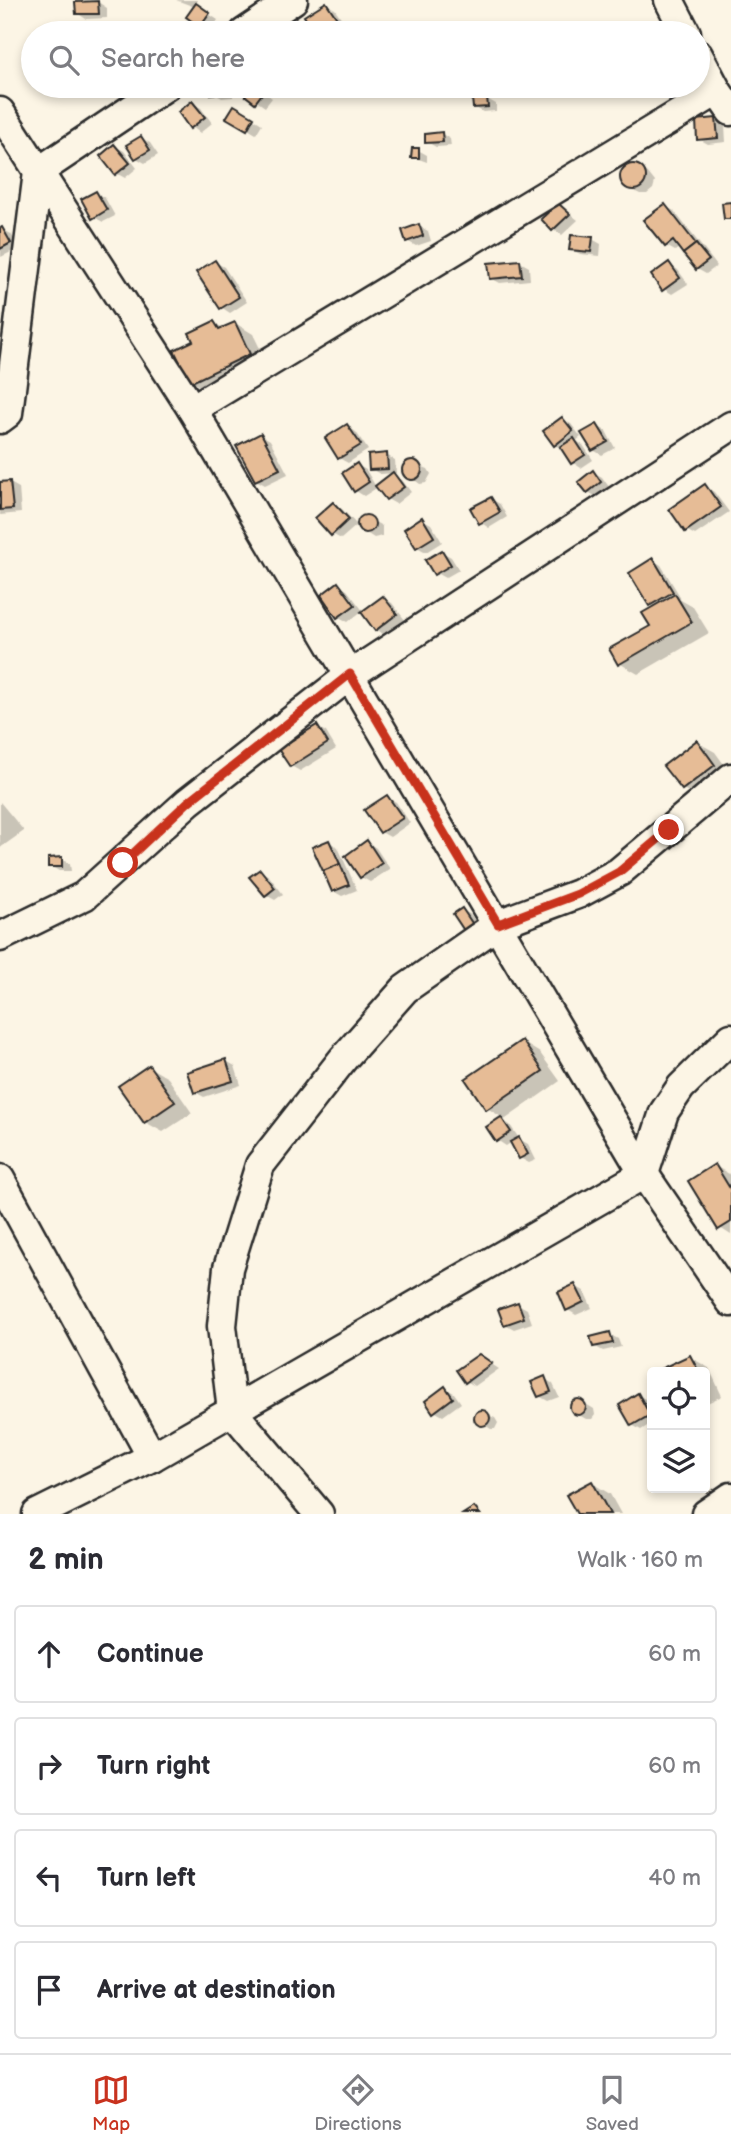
<!DOCTYPE html>
<html lang="en">
<head>
<meta charset="utf-8">
<style>
	:root { --surface:#fff; --page:#f2f2f3; --text:#2b2b33; --muted:#7c7c81; --line:#e1e1e2; --accent:#c8321e }
	body { margin:0; font-family:"Balsamiq Sans",sans-serif; background:var(--page); color:var(--text) }
	.controls { position:absolute; right:21px; bottom:21px; display:grid; overflow:hidden; border-radius:7px; box-shadow:0 4px 10px #0003 }
	.controls button { width:63px; height:63px; display:grid; place-items:center; padding:0; border:0; border-bottom:2px solid var(--line); background:var(--surface); color:var(--text); font:35px sans-serif }
	.stop { position:absolute; width:21px; height:21px; margin:-16px; border:5px solid #c8321e; border-radius:50%; background:#fff }
	.stop.end { background:#c8321e; border-color:#fff; box-shadow:0 2px 7px #0008 }
	.list { margin:0; padding:0; list-style:none }
	h2 { display:flex; justify-content:space-between; align-items:center; height:91px; margin:0; padding:0 28px; font-size:30px }
	h2 small { font-size:23px; font-weight:400; color:var(--muted) }
	.list li { display:grid; grid-template-columns:46px 1fr auto; gap:21px; align-items:center; box-sizing:border-box; height:98px; margin:0 14px 14px; padding:0 14px; border:2px solid var(--line); border-radius:7px }
	.list b { display:block; font-size:26px; white-space:nowrap }
	.list em { font-size:23px; font-style:normal; color:var(--muted) }
	.icon { flex:none; width:38px; height:38px; fill:none; stroke:currentColor; stroke-width:2; stroke-linecap:round; stroke-linejoin:round }
	.map { position:relative; flex:none; width:731px; height:1514px; overflow:hidden }
	.search { position:absolute; background:var(--surface); box-shadow:0 4px 10px #0003; left:21px; right:21px; top:21px; height:77px; display:flex; align-items:center; gap:18px; box-sizing:border-box; padding:0 24px; border-radius:38px; color:var(--muted); font-size:26px }
	.sheet { height:539px; background:var(--surface) }
	nav { display:flex; justify-content:space-around; align-items:center; box-sizing:border-box; height:98px; border-top:2px solid var(--line); background:var(--surface); font-size:19px; color:var(--muted) }
	nav a { display:grid; justify-items:center; gap:4px }
	nav .on { color:var(--accent) }
	.map>svg:first-child { display:block }
</style>
</head>
<body>
<div class="map">
<svg width="731" height="1514" viewBox="0 0 731 1514">
	<rect width="100%" height="100%" fill="#fcf5e5"/>
	<filter id="ink" filterUnits="userSpaceOnUse"><feTurbulence type="fractalNoise" baseFrequency=".0143" numOctaves="2"/><feDisplacementMap in="SourceGraphic" scale="14" xChannelSelector="R" yChannelSelector="G"/><feConvolveMatrix kernelMatrix="1 2 1 2 8 2 1 2 1" color-interpolation-filters="sRGB"/></filter>
	<g filter="url(#ink)">
		<g fill="#0003">
			<path d="M176,0H197L195,5L218,20L210,31L188,16L195,7Z"/>
			<path d="M98,2L107,8V18L86,19L77,13Z"/>
			<path d="M326,4L335,9L348,28L340,33H318L306,17Z"/>
			<path d="M212,86H224L233,91V97L222,98L213,93Z"/>
			<path d="M250,86H256L272,98L265,107L245,93Z"/>
			<path d="M487,99L496,104V111L483,112L474,107Z"/>
			<path d="M192,103L201,108L212,123L200,133L192,127Z"/>
			<path d="M235,107L262,124L256,134L228,117Z"/>
			<path d="M716,120L725,125L726,142L708,144L699,139Z"/>
			<path d="M442,134L450,139L451,146L436,147L427,142Z"/>
			<path d="M141,138L150,143L158,155L145,163L136,158Z"/>
			<path d="M115,146L124,151L137,168L125,178L116,173Z"/>
			<path d="M418,150L427,155V162L413,157Z"/>
			<path d="M631,167L648,173L655,182L653,189L647,194H640L630,189L622,180L623,173Z"/>
			<path d="M96,193L105,198L115,216L103,222L94,217Z"/>
			<path d="M559,205L578,220L562,235L553,229Z"/>
			<path d="M665,206L674,211L717,266L706,274L697,269L680,247L675,251L666,246Z"/>
			<path d="M419,226L428,231L431,241L416,246L407,241Z"/>
			<path d="M2,229L11,234L19,248L1,257L0,230Z"/>
			<path d="M592,239L601,244L600,256L580,254L571,249Z"/>
			<path d="M215,262L224,267L247,302L230,313L221,307Z"/>
			<path d="M520,262L529,267L530,280L500,283L491,278Z"/>
			<path d="M669,264L678,270L688,284L672,294L664,289Z"/>
			<path d="M214,323L225,329L235,323L253,334L268,365L209,392L191,381L195,342Z"/>
			<path d="M562,419L571,424L581,437L576,441L583,445L593,460L581,468L572,462L564,450L555,445Z"/>
			<path d="M347,426L356,432L368,450L348,463L339,458Z"/>
			<path d="M597,426L606,431L615,448L602,455L593,450Z"/>
			<path d="M261,435L270,440L288,474L265,485L256,480Z"/>
			<path d="M386,455L395,460L396,473L380,474L371,469Z"/>
			<path d="M411,462L428,469L431,474L426,483L420,484L404,472V467Z"/>
			<path d="M357,465L366,470L376,487L393,474L402,480L411,492L396,504L387,499L378,487L364,496L356,491L344,474Z"/>
			<path d="M593,472L602,477L609,487L597,497L588,492Z"/>
			<path d="M10,483L19,488L21,513L0,515V484Z"/>
			<path d="M706,487L714,492L729,512L695,535L686,530Z"/>
			<path d="M491,499L500,504L507,517L489,528L480,522Z"/>
			<path d="M333,504L342,509L357,525L341,539L332,534Z"/>
			<path d="M366,517L382,526V536L374,538L360,529L358,525L362,518Z"/>
			<path d="M422,519L431,524L442,542L426,552L417,547Z"/>
			<path d="M442,552L451,557L459,570L445,578L436,573Z"/>
			<path d="M653,560L661,565L681,598L679,599L693,607L709,633L638,674L619,663L652,626L655,608L650,605Z"/>
			<path d="M338,585L347,590L364,612L383,598L392,603L405,620L385,635L376,630L362,611L348,622L339,617Z"/>
			<path d="M317,727L326,732L336,749L300,771L291,766Z"/>
			<path d="M697,742L715,752L731,774L701,799L683,789Z"/>
			<path d="M387,797L396,802L410,823L390,837L381,832Z"/>
			<path d="M0,802L24,831L0,848Z"/>
			<path d="M329,842L338,847L357,890L342,896L333,891Z"/>
			<path d="M367,842L376,848L390,869L370,882L361,877Z"/>
			<path d="M61,859L70,864L71,871H59L50,866Z"/>
			<path d="M260,871L269,876L283,894L275,900L266,895L252,877Z"/>
			<path d="M462,910L471,915L482,931L476,936Z"/>
			<path d="M522,1042L540,1053L560,1081L503,1121L510,1125L518,1137L517,1138L528,1144L536,1160L529,1163L520,1158L512,1142L506,1146L497,1140L488,1128L503,1118L487,1108Z"/>
			<path d="M226,1061L235,1066L241,1085L204,1097L195,1092Z"/>
			<path d="M149,1067L168,1078L192,1113L163,1132L145,1122Z"/>
			<path d="M715,1166L731,1175V1235L720,1228Z"/>
			<path d="M575,1286L584,1291L592,1308L576,1315L568,1310Z"/>
			<path d="M518,1304L527,1309L532,1323L514,1329L505,1324Z"/>
			<path d="M609,1334L618,1339L621,1347L603,1351L594,1346Z"/>
			<path d="M479,1356L499,1369L475,1386L466,1381Z"/>
			<path d="M690,1357L709,1368L722,1396L705,1404V1372H658Z"/>
			<path d="M544,1378L553,1384L559,1397L548,1401L539,1396Z"/>
			<path d="M445,1388L454,1393L461,1403L443,1416L434,1411Z"/>
			<path d="M638,1395L647,1400L652,1409V1423L641,1430L632,1425Z"/>
			<path d="M579,1400L594,1409L595,1415L592,1419H586L572,1411L571,1406L574,1401Z"/>
			<path d="M481,1412L495,1418L498,1423L495,1429H491L477,1420V1417Z"/>
			<path d="M592,1483L610,1494L621,1514H579Z"/>
		</g>
		<g fill="#e6bc96" stroke="#2b2b2b" stroke-width="2">
			<path d="M98,1L99,14H76L75,2Z"/>
			<path d="M326,2L340,23L324,33H315L304,16Z"/>
			<path d="M196,3L210,13L200,27L186,17Z"/>
			<path d="M210,86H224L225,92L211,94Z"/>
			<path d="M248,86H257L264,91L255,103L242,93Z"/>
			<path d="M487,97L488,107L473,108L472,98Z"/>
			<path d="M192,101L205,117L190,129L178,112Z"/>
			<path d="M234,105L254,117L247,130L226,118Z"/>
			<path d="M716,118L718,138L697,140L696,120Z"/>
			<path d="M442,132L443,142L425,143V134Z"/>
			<path d="M141,136L150,150L135,159L126,145Z"/>
			<path d="M114,144L130,163L115,175L100,156Z"/>
			<path d="M412,148H419V158H411Z"/>
			<circle cx="633" cy="177" r="13"/>
			<path d="M96,191L107,210L92,219L81,199Z"/>
			<path d="M731,202V219H724L722,203Z"/>
			<path d="M558,203L570,214L552,231L541,219Z"/>
			<path d="M665,204L696,244L683,254L673,241L665,247L643,220Z"/>
			<path d="M419,224L423,236L406,242L402,230Z"/>
			<path d="M2,227L11,243L0,249V228Z"/>
			<path d="M571,235L593,237L591,252L569,250Z"/>
			<path d="M696,244L709,260L696,270L683,254Z"/>
			<path d="M215,260L239,297L220,309L196,272Z"/>
			<path d="M520,260L522,276L490,279L488,263Z"/>
			<path d="M669,262L680,278L662,291L651,275Z"/>
			<path d="M214,321L219,329L235,322L250,354L190,383L174,350L193,341L189,333Z"/>
			<path d="M562,417L573,431L554,446L543,431Z"/>
			<path d="M347,424L361,445L338,459L325,438Z"/>
			<path d="M597,424L608,442L592,451L581,433Z"/>
			<path d="M261,433L280,469L255,481L236,446Z"/>
			<path d="M574,438L585,455L571,464L560,447Z"/>
			<path d="M387,453L388,469L369,470L368,455Z"/>
			<circle cx="412" cy="470" r="10"/>
			<path d="M357,463L369,482L354,492L342,473Z"/>
			<path d="M593,470L601,482L587,493L578,482Z"/>
			<path d="M393,472L404,487L386,500L375,486Z"/>
			<path d="M10,481L13,509L0,510V482Z"/>
			<path d="M705,484L721,507L685,532L669,509Z"/>
			<path d="M491,497L500,512L479,524L470,508Z"/>
			<path d="M333,502L349,519L331,536L315,518Z"/>
			<circle cx="366" cy="524" r="9"/>
			<path d="M422,517L434,537L416,548L404,529Z"/>
			<path d="M442,550L451,565L434,575L425,560Z"/>
			<path d="M653,558L673,592L649,606L629,573Z"/>
			<path d="M338,582L355,605L337,618L321,595Z"/>
			<path d="M675,594L692,622L618,665L609,649L650,626L642,613Z"/>
			<path d="M383,596L397,614L375,631L361,612Z"/>
			<path d="M317,725L328,743L290,767L278,749Z"/>
			<path d="M697,740L715,765L682,790L663,766Z"/>
			<path d="M387,795L403,818L380,833L364,810Z"/>
			<path d="M329,840L340,864L323,871L312,847Z"/>
			<path d="M367,840L382,863L360,878L345,856Z"/>
			<path d="M62,857V867H48V858Z"/>
			<path d="M340,864L349,885L332,892L323,871Z"/>
			<path d="M260,869L275,888L265,896L249,877Z"/>
			<path d="M462,908L474,926L465,932L453,914Z"/>
			<path d="M522,1040L543,1071L486,1110L465,1079Z"/>
			<path d="M226,1059L233,1081L194,1093L187,1072Z"/>
			<path d="M149,1065L175,1102L144,1123L118,1086Z"/>
			<path d="M501,1117L511,1132L496,1142L486,1127Z"/>
			<path d="M519,1137L528,1154L519,1159L510,1142Z"/>
			<path d="M715,1164L731,1190V1222L718,1230L688,1181Z"/>
			<path d="M575,1284L584,1302L566,1311L558,1292Z"/>
			<path d="M518,1302L524,1318L504,1325L498,1309Z"/>
			<path d="M610,1332L613,1343L593,1347L590,1337Z"/>
			<path d="M479,1354L492,1363L465,1383L456,1370Z"/>
			<path d="M690,1355L699,1372H654Z"/>
			<path d="M545,1376L551,1392L538,1397L531,1382Z"/>
			<path d="M445,1386L453,1398L433,1413L425,1401Z"/>
			<path d="M638,1393L650,1415L631,1426L619,1405Z"/>
			<circle cx="578" cy="1407" r="8"/>
			<circle cx="482" cy="1418" r="8"/>
			<path d="M592,1481L610,1514H577L566,1495Z"/>
			<path d="M474,1507L480,1514H463Z"/>
		</g>
		<g fill="none" stroke-linecap="round" stroke-linejoin="round">
			<g stroke="#2b2b2b" stroke-width="33">
				<g id="minor">
					<path d="M669,0L686,33"/>
					<path d="M244,33L293,0"/>
					<path d="M698,55L717,91L731,111"/>
					<path d="M0,112L192,409L644,1174L731,1302"/>
					<path d="M192,409L717,91"/>
					<path d="M0,419L8,413L38,172L166,86"/>
					<path d="M0,937L84,896L188,802L350,675L731,426"/>
					<path d="M0,1179L152,1457"/>
					<path d="M37,1514L152,1457L644,1174L664,1112L681,1087L731,1038"/>
					<path d="M319,1514L232,1411L222,1326L228,1268L260,1165L343,1059L405,989L498,924L578,894L619,872L731,778"/>
					<path d="M706,1514L731,1497"/>
				</g>
			</g>
			<use href="#minor" stroke="#fcf5e5" stroke-width="28"/>
		</g>
	</g>
	<g fill="none" stroke-linecap="round" stroke-linejoin="round" filter="url(#ink)">
		<path stroke="#c8321e" stroke-width="9" d="M123,863L188,802L350,674L498,924L578,894L619,872L669,830"/>
	</g>
</svg>
<div class="controls">
<button><svg class="icon" aria-label="locate" viewBox="0 0 24 24"><circle cx="12" cy="12" r="6"/><path d="M12 2v4M12 18v4M2 12h4M18 12h4"/></svg></button>
<button><svg class="icon" aria-label="layers" viewBox="0 0 24 24"><path d="M12 4l9 5-9 5-9-5zM3 14l9 5 9-5"/></svg></button>
</div>
<div class="stop" style="left:123px;top:863px"></div>
<div class="stop end" style="left:669px;top:830px"></div>
<div class="search"><svg class="icon" aria-label="search" viewBox="0 0 24 24"><circle cx="10" cy="10" r="6"/><path d="M15 15l6 6"/></svg>Search here</div>
</div>
<section class="sheet">
<h2>2 min<small>Walk · 160 m</small></h2>
<ul class="list">
<li><svg class="icon" aria-label="ahead" viewBox="0 0 24 24"><path d="M12 20V5M6 11l6-6 6 6"/></svg><div><b>Continue</b></div><em>60 m</em></li>
<li><svg class="icon" aria-label="right" viewBox="0 0 24 24"><path d="M7 20v-9h11M14 6l5 5-5 5"/></svg><div><b>Turn right</b></div><em>60 m</em></li>
<li><svg class="icon" aria-label="left" viewBox="0 0 24 24"><path d="M17 20v-9H6M10 6l-5 5 5 5"/></svg><div><b>Turn left</b></div><em>40 m</em></li>
<li><svg class="icon" aria-label="arrive" viewBox="0 0 24 24"><path d="M6 21V4h12l-3 4 3 4H6"/></svg><div><b>Arrive at destination</b></div></li>
</ul>
</section>
<nav>
<a class="on"><svg class="icon" aria-label="map" viewBox="0 0 24 24"><path d="M3 6l6-2 6 2 6-2v14l-6 2-6-2-6 2zM9 4v14M15 6v14"/></svg>Map</a>
<a><svg class="icon" aria-label="directions" viewBox="0 0 24 24"><path d="M12 3l9 9-9 9-9-9zM9 14v-3h6M13 9l2 2-2 2"/></svg>Directions</a>
<a><svg class="icon" aria-label="saved" viewBox="0 0 24 24"><path d="M7 4h10v16l-5-4-5 4z"/></svg>Saved</a>
</nav>
</body>
</html>
